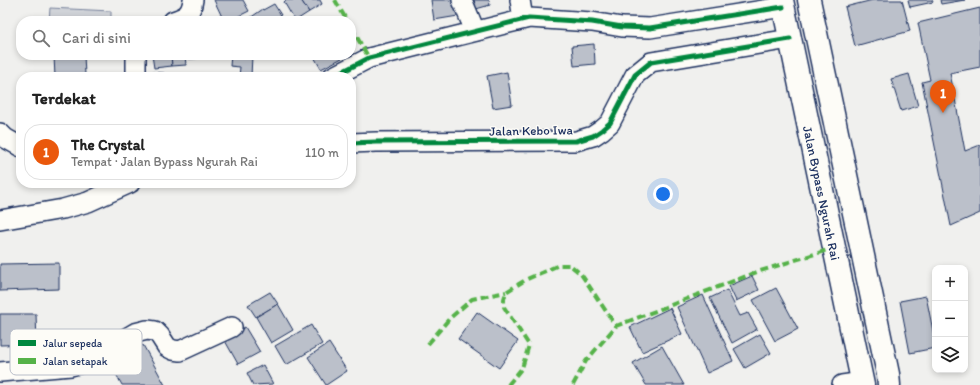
<!DOCTYPE html>
<html lang="id">
<head>
<meta charset="utf-8">
<style>
	:root { --surface:#fff; --page:#f2f2f2; --text:#222; --muted:#767676; --line:#e0e0e0; --accent:#ea580c }
	body { margin:0; font-family:Itim,sans-serif; background:var(--page); color:var(--text) }
	.controls { position:absolute; right:12px; bottom:12px; display:grid; overflow:hidden; border-radius:8px; box-shadow:0 2px 6px #0003 }
	.controls button { width:36px; height:36px; display:grid; place-items:center; padding:0; border:0; border-bottom:1px solid var(--line); background:var(--surface); color:var(--text); font:20px sans-serif }
	.you { position:absolute; left:663px; top:194px; width:14px; height:14px; margin:-10px; border:3px solid #fff; border-radius:50%; background:#1a73e8; box-shadow:0 0 0 6px #1a73e833 }
	.badge { display:grid; place-items:center; width:26px; height:26px; border-radius:50%; background:var(--accent); color:#fff; font-size:13px; font-weight:700 }
	.pin { position:absolute; translate:-50% -33px; filter:drop-shadow(0 1px 2px #0008) }
	.pin::after { content:''; position:absolute; top:21px; width:14px; height:12px; background:inherit; clip-path:polygon(0 0,100% 0,50% 100%) }
	.list { margin:0; padding:0; list-style:none }
	h2 { display:flex; justify-content:space-between; align-items:center; height:52px; margin:0; padding:0 16px; font-size:17px }
	h2 small { font-size:13px; font-weight:400; color:var(--muted) }
	.list li { display:grid; grid-template-columns:26px 1fr auto; gap:12px; align-items:center; box-sizing:border-box; height:56px; margin:0 8px 8px; padding:0 8px; border:1px solid var(--line); border-radius:16px }
	.list b { display:block; font-size:15px; white-space:nowrap }
	.list p { margin:0; font-size:13px; white-space:nowrap; color:var(--muted) }
	.list em { font-size:13px; font-style:normal; color:var(--muted) }
	.icon { flex:none; width:22px; height:22px; fill:none; stroke:currentColor; stroke-width:2; stroke-linecap:round; stroke-linejoin:round }
	.map { position:relative; flex:none; width:980px; height:385px; overflow:hidden }
	.search { position:absolute; background:var(--surface); box-shadow:0 2px 6px #0003; left:16px; top:16px; width:340px; height:44px; display:flex; align-items:center; gap:10px; box-sizing:border-box; padding:0 14px; border-radius:16px; color:var(--muted); font-size:15px }
	.panel { position:absolute; background:var(--surface); box-shadow:0 2px 6px #0003; left:16px; top:72px; width:340px; height:116px; border-radius:16px }
	.map>svg:first-child { display:block }
</style>
</head>
<body>
<div class="map">
<svg width="980" height="385" viewBox="0 0 980 385">
	<rect width="100%" height="100%" fill="#f0f0ee"/>
	<filter id="ink" filterUnits="userSpaceOnUse"><feTurbulence type="fractalNoise" baseFrequency=".025" numOctaves="2"/><feDisplacementMap in="SourceGraphic" scale="8" xChannelSelector="R" yChannelSelector="G"/><feConvolveMatrix kernelMatrix="1 2 1 2 8 2 1 2 1" color-interpolation-filters="sRGB"/></filter>
	<g filter="url(#ink)">
		<path fill="#d0d3d8" stroke="#76819b" d="M50,8L111,11V21H49Z"/>
		<g fill="#bbc0ca" stroke="#1b2f5e">
			<path d="M214,0H243L249,11L229,21H224Z"/>
			<path d="M286,0H301L309,12L295,21L284,2Z"/>
			<path d="M301,0H320L322,4L309,12Z"/>
			<path d="M431,0H455L458,16L434,20Z"/>
			<path d="M474,0H489L490,5L476,9Z"/>
			<path d="M873,0H902L910,31L855,46L845,7Z"/>
			<path d="M908,0H932L933,2L910,7Z"/>
			<path d="M940,0H965L941,4Z"/>
			<path d="M274,4L281,15L271,21H252L250,18L263,9V10Z"/>
			<path d="M980,8V67L950,73L965,151L980,145V213L951,226L922,82L930,80L918,23Z"/>
			<path d="M594,44L595,64L574,66L572,46Z"/>
			<path d="M64,55H84L85,75L55,77L54,56Z"/>
			<path d="M152,55H171L172,66L154,68Z"/>
			<path d="M171,55H185L186,65L172,66Z"/>
			<path d="M189,55H206V58L189,59Z"/>
			<path d="M231,55H252L251,77H239L240,67L230,66Z"/>
			<path d="M313,55H341L342,58L321,69Z"/>
			<path d="M148,72L164,73L163,77H147Z"/>
			<path d="M507,72L512,105L493,108L487,76Z"/>
			<path d="M909,74L918,106L901,111L891,79Z"/>
			<path d="M59,263V289L0,291V264Z"/>
			<path d="M752,276L759,290L736,301L729,286Z"/>
			<path d="M776,288L798,329L775,341L753,300Z"/>
			<path d="M727,290L740,316L748,313L757,329L732,343L710,298Z"/>
			<path d="M270,292L278,304L256,317L248,305Z"/>
			<path d="M703,295L733,361L707,373L677,307Z"/>
			<path d="M926,296L935,341V348L910,353L900,301Z"/>
			<path d="M278,304L293,330L271,343L256,317Z"/>
			<path d="M670,308L682,334L642,352L630,327Z"/>
			<path d="M477,312L518,341L499,368L458,339Z"/>
			<path d="M0,314H36L37,344L0,345Z"/>
			<path d="M311,325L322,344L286,365L275,346Z"/>
			<path d="M245,327L260,352L238,364L224,339Z"/>
			<path d="M760,334L771,353L745,368L734,349Z"/>
			<path d="M329,343L347,371L326,385L308,357Z"/>
			<path d="M143,345L165,385H122L110,363Z"/>
			<path d="M662,346L684,385H646L633,363Z"/>
			<path d="M263,365L273,384L253,385L247,373Z"/>
		</g>
		<g fill="none" stroke-linecap="round" stroke-linejoin="round">
			<g stroke="#1b2f5e" stroke-width="22">
				<g id="minor">
					<path d="M462,0L475,31"/>
					<path d="M520,0L523,19"/>
					<path d="M173,21C186,17 191,14 193,0"/>
					<path d="M136,77V55"/>
					<path d="M332,77L369,58L529,18L592,22L622,27L650,28L783,7"/>
					<path d="M0,133L5,138L21,147"/>
					<path d="M351,143L376,142L576,141L593,136L602,130L610,123L635,75L651,62L790,39"/>
					<path d="M0,220L63,209L88,202L130,183"/>
					<path d="M0,372L71,366L88,361L135,333L147,330L155,331L160,336L167,347L173,350L180,351L232,327"/>
					<path d="M842,385L863,382"/>
				</g>
			</g>
			<g stroke="#1b2f5e" stroke-width="25">
				<g id="trunk">
					<path d="M782,0L863,385"/>
					<path d="M809,0L888,374L889,385"/>
				</g>
			</g>
			<use href="#minor" stroke="#fdfcf7" stroke-width="19"/>
			<use href="#trunk" stroke="#fdfcf7" stroke-width="22"/>
			<g stroke="#55b248" stroke-width="4" stroke-dasharray="8 4" stroke-linecap="butt">
				<path d="M335,0L347,21"/>
				<path d="M351,27L369,58"/>
				<path d="M428,344L449,319L472,299L506,292"/>
				<path d="M508,385L522,368L529,345L504,307V299L506,292L527,279L559,265H570L581,274L616,326"/>
				<path d="M573,385L586,361L616,326L757,272L834,248"/>
			</g>
			<g stroke="#fdfcf7" stroke-width="8">
				<g id="cycleway">
					<path d="M332,77L369,58L529,18L592,22L622,27L650,28L783,7"/>
					<path d="M351,143L376,142L576,141L593,136L602,130L610,123L635,75L651,62L790,39"/>
				</g>
			</g>
			<use href="#cycleway" stroke="#00873e" stroke-width="5"/>
		</g>
	</g>
	<g text-anchor="middle" stroke-width="3" stroke-linejoin="round" paint-order="stroke">
		<g font-size="13" fill="#1b2f5e" stroke="#fdfcf7">
			<text transform="translate(531 130) rotate(-1)" y="5">Jalan Kebo Iwa</text>
			<text transform="translate(822 193) rotate(78)" y="5">Jalan Bypass Ngurah Rai</text>
		</g>
	</g>
	<rect x="10" y="329" width="132" height="46" rx="6" fill="#fdfcf7" stroke="#b9bec9" stroke-width="1"/>
	<rect x="18" y="340" width="18" height="6" fill="#00873e"/>
	<rect x="18" y="358" width="18" height="6" fill="#55b248"/>
	<g font-size="11" fill="#1b2f5e">
		<text x="43" y="347">Jalur sepeda</text>
		<text x="43" y="365">Jalan setapak</text>
	</g>
</svg>
<div class="controls">
<button>+</button>
<button>−</button>
<button><svg class="icon" aria-label="layers" viewBox="0 0 24 24"><path d="M12 4l9 5-9 5-9-5zM3 14l9 5 9-5"/></svg></button>
</div>
<div class="you"></div>
<div class="pin badge" style="left:943px;top:113px">1</div>
<div class="search"><svg class="icon" aria-label="search" viewBox="0 0 24 24"><circle cx="10" cy="10" r="6"/><path d="M15 15l6 6"/></svg>Cari di sini</div>
<section class="panel">
<h2>Terdekat<small></small></h2>
<ul class="list">
<li><span class="badge">1</span><div><b>The Crystal</b><p>Tempat · Jalan Bypass Ngurah Rai</p></div><em>110 m</em></li>
</ul>
</section>
</div>
</body>
</html>
